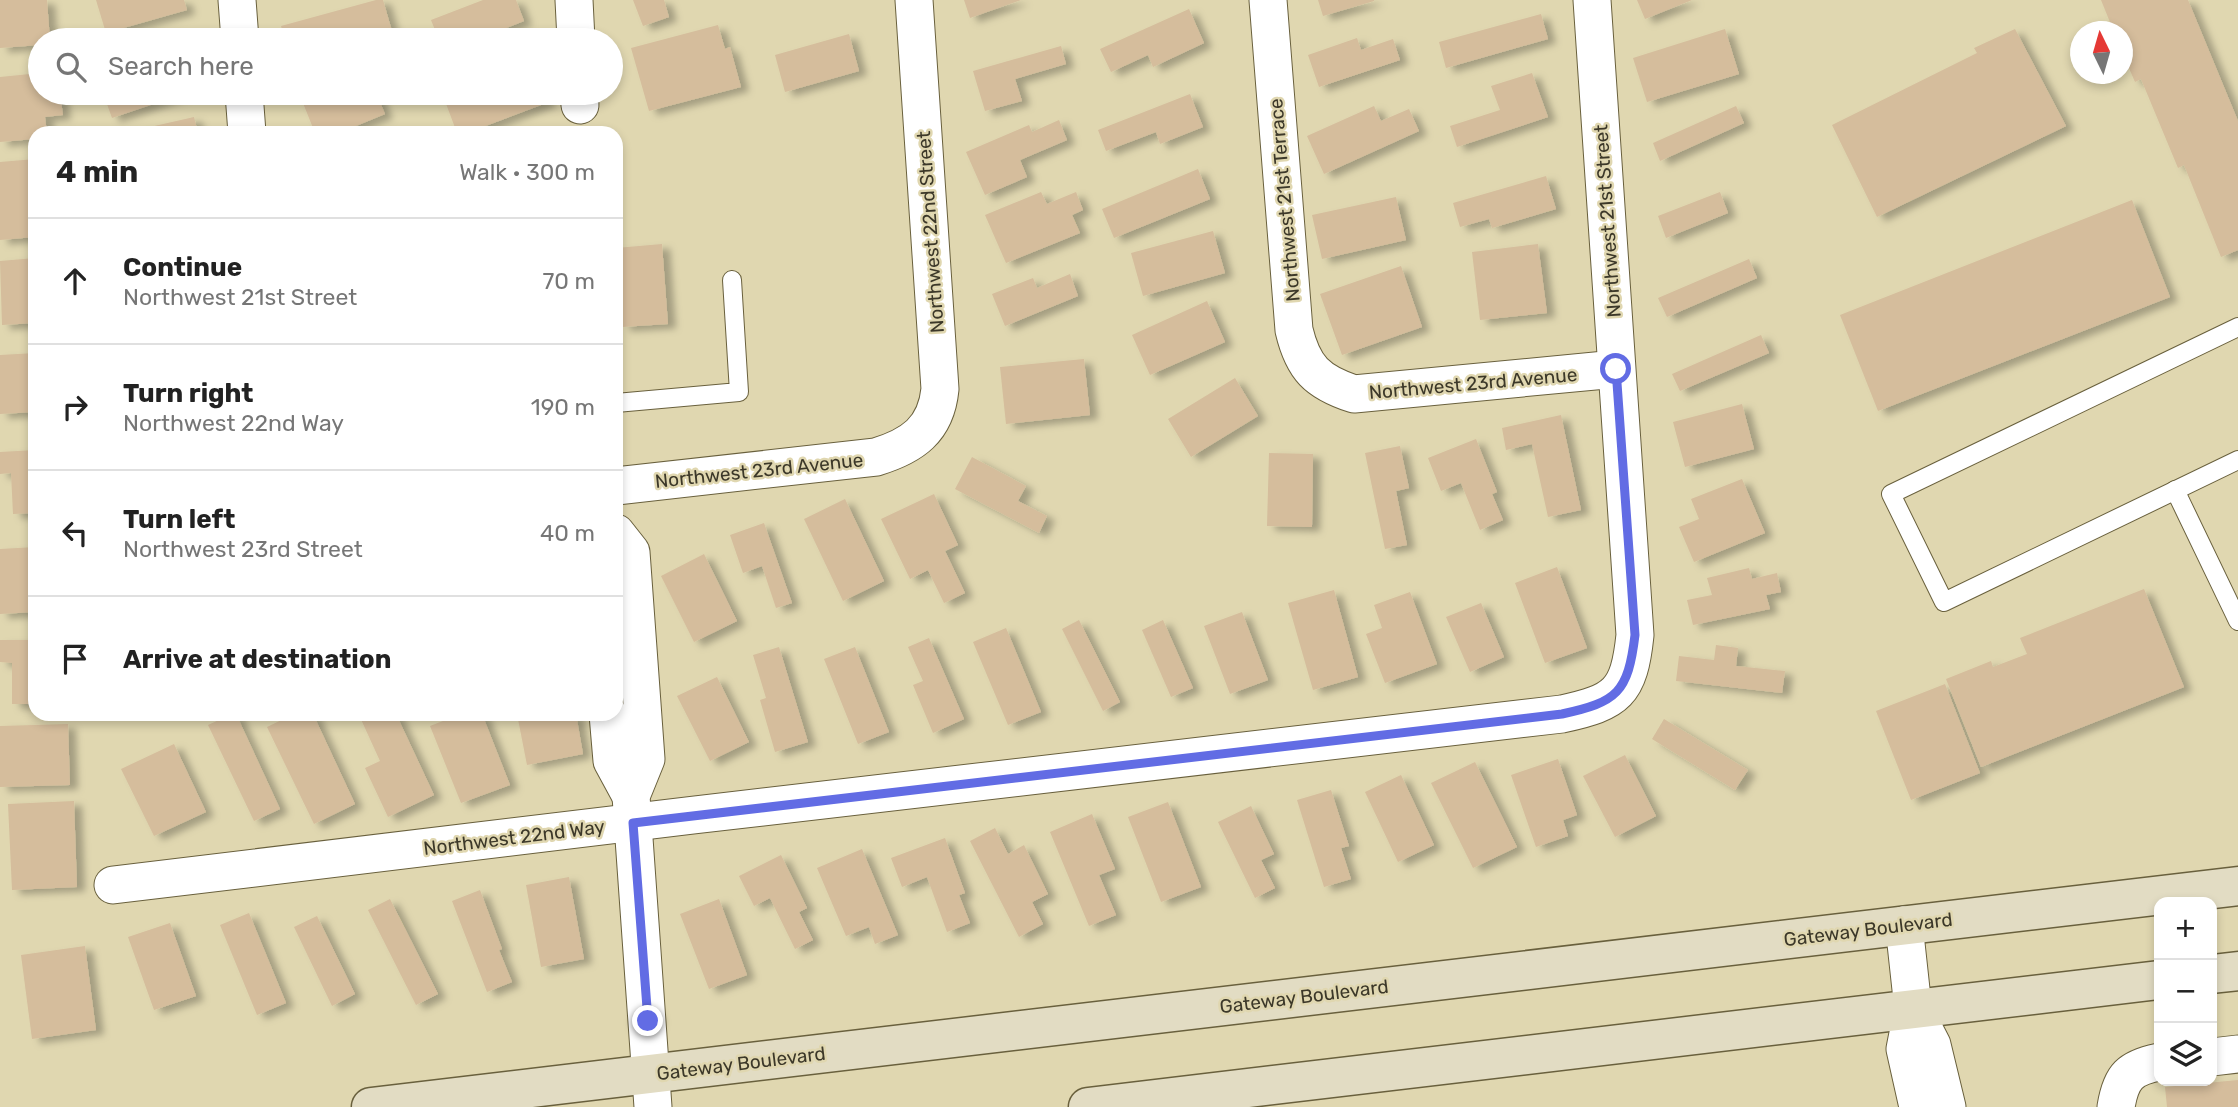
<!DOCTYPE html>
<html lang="en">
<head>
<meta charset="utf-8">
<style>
	:root { --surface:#fff; --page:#f6f6f6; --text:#222; --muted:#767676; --line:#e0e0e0 }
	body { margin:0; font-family:Rubik,sans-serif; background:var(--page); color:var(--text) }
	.controls { position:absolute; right:21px; bottom:21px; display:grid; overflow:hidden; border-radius:14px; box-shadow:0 4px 10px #0003 }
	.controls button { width:63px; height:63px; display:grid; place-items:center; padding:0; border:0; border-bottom:2px solid var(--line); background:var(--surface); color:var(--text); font:35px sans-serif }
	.compass { position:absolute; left:2070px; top:21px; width:63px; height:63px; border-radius:50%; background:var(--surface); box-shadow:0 4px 10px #0003; rotate:355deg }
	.stop { position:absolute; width:21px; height:21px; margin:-16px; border:5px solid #626ce4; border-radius:50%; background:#fff }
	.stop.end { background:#626ce4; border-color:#fff; box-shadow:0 2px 7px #0008 }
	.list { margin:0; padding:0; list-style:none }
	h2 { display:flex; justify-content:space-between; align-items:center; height:91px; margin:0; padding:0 28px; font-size:30px }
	h2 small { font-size:23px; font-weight:400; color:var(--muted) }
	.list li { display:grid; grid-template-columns:46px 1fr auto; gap:21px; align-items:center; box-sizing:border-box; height:126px; padding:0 28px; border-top:2px solid var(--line) }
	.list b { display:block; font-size:26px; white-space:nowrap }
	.list p { margin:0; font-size:23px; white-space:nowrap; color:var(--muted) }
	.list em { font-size:23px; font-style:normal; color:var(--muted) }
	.icon { flex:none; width:38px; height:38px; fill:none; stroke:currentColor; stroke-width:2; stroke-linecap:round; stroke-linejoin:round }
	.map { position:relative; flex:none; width:2238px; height:1107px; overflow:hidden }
	.search { position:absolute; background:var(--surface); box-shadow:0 4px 10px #0003; left:28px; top:28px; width:595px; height:77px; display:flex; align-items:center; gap:18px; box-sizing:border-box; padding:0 24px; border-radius:38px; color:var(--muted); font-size:26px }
	.panel { position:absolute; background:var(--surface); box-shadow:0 4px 10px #0003; left:28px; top:126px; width:595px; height:595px; border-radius:21px }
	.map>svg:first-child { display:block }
</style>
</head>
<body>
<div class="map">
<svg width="2238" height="1107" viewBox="0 0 2238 1107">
	<defs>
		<filter id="shadow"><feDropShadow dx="8" dy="4.5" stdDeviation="3.5" flood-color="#0004"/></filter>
	</defs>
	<rect width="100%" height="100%" fill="#e0d7b0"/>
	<g fill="#d5bd9c" filter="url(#shadow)">
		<path d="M0,0H47L50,40H40V45L0,48Z"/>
		<path d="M96,0H184L187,10L106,33Z"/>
		<path d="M376,0H383L394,38L386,40H285L281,26Z"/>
		<path d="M483,0H516L524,21L476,40H439L431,20Z"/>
		<path d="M633,0H664L669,17L643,26Z"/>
		<path d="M964,0H1021L970,18Z"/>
		<path d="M1318,0H1374V1L1323,16Z"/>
		<path d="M1637,0H1692L1645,19Z"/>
		<path d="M2101,0H2188L2238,121V250L2221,257L2184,165L2178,168L2141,79L2135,82L2122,52V32H2114Z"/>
		<path d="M1189,9L1204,43L1153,67L1148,55L1111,72L1100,49Z"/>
		<path d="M1541,14L1548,39L1446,68L1439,42Z"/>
		<path d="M718,25L725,49L730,47L741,87L649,111L631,48Z"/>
		<path d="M1725,29L1739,74L1647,102L1633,58Z"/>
		<path d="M2015,29L2066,126L1877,217L1832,125L1977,53L1974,48Z"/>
		<path d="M849,34L859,71L785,92L775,55Z"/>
		<path d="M1357,38L1361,50L1393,39L1400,60L1319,87L1308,55Z"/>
		<path d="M1061,46L1066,64L1015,79L1022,101L985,111L973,71Z"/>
		<path d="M40,73V93H60L63,115L45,117L47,133H35V139L0,142V77Z"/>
		<path d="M1532,73L1548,117L1457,147L1450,126L1500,110L1491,86Z"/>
		<path d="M103,93H179L180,95L112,118Z"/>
		<path d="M299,93H376L385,114L339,133H315Z"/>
		<path d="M442,93H545L549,102L467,133H457Z"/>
		<path d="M1190,94L1203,127L1160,144L1156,132L1106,151L1098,130Z"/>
		<path d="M1374,106L1381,121L1409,109L1419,131L1324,174L1307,136Z"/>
		<path d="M1736,106L1744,123L1660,161L1653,143Z"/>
		<path d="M194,117L198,133H128V132Z"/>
		<path d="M1059,120L1067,140L1020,160L1027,177L985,195L966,152L1029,125L1032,132Z"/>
		<path d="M35,159V237L0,240V162Z"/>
		<path d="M1198,169L1210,199L1114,238L1102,209Z"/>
		<path d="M1546,176L1556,209L1492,228L1489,219L1460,227L1453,203Z"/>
		<path d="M1041,192L1047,204L1076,192L1083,210L1072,215L1080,233L1006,263L985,215Z"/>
		<path d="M1720,192L1728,213L1666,238L1658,216Z"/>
		<path d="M1396,197L1406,240L1322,259L1312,215Z"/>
		<path d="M2132,200L2170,297L1878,411L1840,315Z"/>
		<path d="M1213,231L1225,273L1143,296L1131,253Z"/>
		<path d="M662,244L668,324L622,327L621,312L616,313V248Z"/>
		<path d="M1538,244L1547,313L1480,320L1472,252Z"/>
		<path d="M35,258V323L2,325L0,261Z"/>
		<path d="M1749,259L1757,278L1667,317L1658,298Z"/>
		<path d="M1401,266L1422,327L1342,355L1320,294Z"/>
		<path d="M1070,274L1078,296L1005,326L992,294L1033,278L1037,288Z"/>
		<path d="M1207,301L1225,342L1150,375L1132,335Z"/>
		<path d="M1761,335L1769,353L1680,391L1672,374Z"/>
		<path d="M35,353V412L0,414V355Z"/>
		<path d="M1084,359L1090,415L1006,424L1000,367Z"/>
		<path d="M1235,378L1258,416L1191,457L1168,419Z"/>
		<path d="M1742,404L1754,449L1685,467L1673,422Z"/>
		<path d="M1561,415L1581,510L1548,517L1532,444L1506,450L1502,428Z"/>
		<path d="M1476,439L1497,492L1492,494L1503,520L1480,530L1461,483L1441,491L1428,458Z"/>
		<path d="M1400,446L1409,488L1396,491L1407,545L1385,549L1365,453Z"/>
		<path d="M35,450V513L13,514L11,473L0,474V452Z"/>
		<path d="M1269,453L1313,454L1312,527L1267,526Z"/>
		<path d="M972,457L1026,486L1018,501L1047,516L1039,533L955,489Z"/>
		<path d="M1742,479L1765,533L1694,562L1679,527L1699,519L1691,499Z"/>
		<path d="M934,494L958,545L945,551L965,593L944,603L928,570L910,579L881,519Z"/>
		<path d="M845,499L884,581L843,601L804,519Z"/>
		<path d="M764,523L792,603L776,608L762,566L743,573L730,535Z"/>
		<path d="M35,547V612L0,614V549Z"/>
		<path d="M704,554L737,621L694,642L661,576Z"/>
		<path d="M1557,567L1587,648L1545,663L1515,583Z"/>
		<path d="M1749,568L1752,579L1777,573L1781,592L1766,595L1770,609L1693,625L1687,600L1712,595L1707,578Z"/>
		<path d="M2144,589L2184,687L1981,767L1946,679L1991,661L1993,667L2027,654L2020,638Z"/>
		<path d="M1334,590L1358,677L1313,690L1288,603Z"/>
		<path d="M1410,592L1437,664L1385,683L1366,634L1382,628L1374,605Z"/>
		<path d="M1481,603L1504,657L1470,672L1446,617Z"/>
		<path d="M1242,612L1268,680L1230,694L1204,626Z"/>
		<path d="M1079,620L1120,702L1103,711L1062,629Z"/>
		<path d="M1163,620L1193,688L1171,697L1142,630Z"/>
		<path d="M1006,628L1041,712L1008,725L973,642Z"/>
		<path d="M929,638L964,719L933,733L913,685L923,681L908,647Z"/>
		<path d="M0,640H35V704H12V663L0,662Z"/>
		<path d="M1716,645L1738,648L1736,666L1785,671L1782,693L1676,681L1679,656L1714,660Z"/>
		<path d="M779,647L808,742L775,752L760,700L766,698L753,655Z"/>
		<path d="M855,647L889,732L858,744L824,659Z"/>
		<path d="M717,677L749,742L710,761L677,696Z"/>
		<path d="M1945,684L1980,773L1911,800L1876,711Z"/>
		<path d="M232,714H236L280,809L254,821L208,725Z"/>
		<path d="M294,714H313L355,804L314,824L267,727Z"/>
		<path d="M361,714H396L434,795L388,817L365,768L380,761L359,715Z"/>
		<path d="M461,714H482L510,785L461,803L430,726Z"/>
		<path d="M517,714H576L583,754L527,765Z"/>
		<path d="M1664,719L1748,770L1735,790L1652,739Z"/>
		<path d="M68,724L70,785L0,787V726Z"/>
		<path d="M174,744L206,812L154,836L121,769Z"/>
		<path d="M1625,755L1656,816L1615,837L1583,776Z"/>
		<path d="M1558,759L1577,815L1563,820L1568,836L1536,847L1511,775Z"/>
		<path d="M1475,762L1517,847L1473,868L1431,783Z"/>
		<path d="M1401,775L1434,845L1398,862L1365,792Z"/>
		<path d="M1331,790L1349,846L1341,848L1351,879L1324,887L1297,800Z"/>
		<path d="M74,801L77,887L12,890L8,804Z"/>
		<path d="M1168,802L1201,887L1161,902L1128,817Z"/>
		<path d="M1251,806L1274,854L1261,860L1275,888L1255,898L1218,822Z"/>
		<path d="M1092,814L1115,869L1099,875L1116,915L1089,926L1050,832Z"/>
		<path d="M995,828L1008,854L1024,845L1048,894L1032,902L1043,924L1019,937L970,841Z"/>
		<path d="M945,838L965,893L959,895L970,923L947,932L927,877L902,887L891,858Z"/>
		<path d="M862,849L898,935L875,944L869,927L846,936L817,868Z"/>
		<path d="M781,855L807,908L799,912L813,940L795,949L770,898L754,906L739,876Z"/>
		<path d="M569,877L584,959L541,967L526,885Z"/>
		<path d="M480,890L502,949L499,950L512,982L487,992L452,901Z"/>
		<path d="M390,899L438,994L416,1005L368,910Z"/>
		<path d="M719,899L747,975L709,989L680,914Z"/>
		<path d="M249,913L286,1003L257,1015L220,925Z"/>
		<path d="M317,916L355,994L332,1006L294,927Z"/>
		<path d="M170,923L196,996L154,1010L128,937Z"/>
		<path d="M85,946L96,1030L32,1039L21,955Z"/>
		<path d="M2238,1080V1107H2167L2165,1087Z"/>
	</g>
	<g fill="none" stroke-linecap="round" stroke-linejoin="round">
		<g stroke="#69603d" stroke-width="20">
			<g id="service">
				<path d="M2238,327L1891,494L1944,602L2238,460"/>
				<path d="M616,403L739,392L732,280"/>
				<path d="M2175,490L2238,621"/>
			</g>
		</g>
		<g stroke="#69603d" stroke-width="39">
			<g id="minor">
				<path d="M237,0L240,40"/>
				<path d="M574,0L576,40"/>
				<path d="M1268,0L1294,330C1303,368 1317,382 1354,394L1616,369"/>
				<path d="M244,93L247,133"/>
				<path d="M579,93L580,105"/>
				<path d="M616,486L876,457C912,446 936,430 940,389L914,0"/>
				<path d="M616,533L631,552L646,759L631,796L653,1107"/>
				<path d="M608,714L612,761L631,796"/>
				<path d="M113,885L694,815L1562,714C1617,702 1629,693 1635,635L1592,0"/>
				<path d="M1904,925L1913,1008L1905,1049L1918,1107"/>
				<path d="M1913,1008L1932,1045L1947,1107"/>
				<path d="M2212,1057L2238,1054"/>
				<path d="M2116,1107C2121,1076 2130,1068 2159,1062"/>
			</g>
		</g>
		<g stroke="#69603d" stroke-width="41">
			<g id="secondary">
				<path d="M2212,974L2238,971"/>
				<path d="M371,1107L2238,886"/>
				<path d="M1088,1107L2159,980"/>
			</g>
		</g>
		<use href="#service" stroke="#fff" stroke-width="18"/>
		<use href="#minor" stroke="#fff" stroke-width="37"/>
		<use href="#secondary" stroke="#e2dcc3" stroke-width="38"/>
	</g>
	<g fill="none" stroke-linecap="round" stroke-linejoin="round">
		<path stroke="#626ce4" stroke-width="9" d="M648,1021L633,823L1562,714C1617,702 1628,693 1635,635L1616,369"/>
	</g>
	<g text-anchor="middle" stroke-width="5" stroke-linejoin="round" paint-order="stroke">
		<g font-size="19" fill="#3c3829" stroke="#e0d7b0">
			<text transform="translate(1284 200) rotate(-95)" y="7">Northwest 21st Terrace</text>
			<text transform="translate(1607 221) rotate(-94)" y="7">Northwest 21st Street</text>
			<text transform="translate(930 232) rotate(-94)" y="7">Northwest 22nd Street</text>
			<text transform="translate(1473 383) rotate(-5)" y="7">Northwest 23rd Avenue</text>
			<text transform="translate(759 470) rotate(-6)" y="7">Northwest 23rd Avenue</text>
			<text transform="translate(514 837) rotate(-7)" y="7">Northwest 22nd Way</text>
			<text transform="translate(1868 929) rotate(-7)" y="7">Gateway Boulevard</text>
			<text transform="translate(1304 996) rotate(-7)" y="7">Gateway Boulevard</text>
			<text transform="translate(741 1063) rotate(-7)" y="7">Gateway Boulevard</text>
		</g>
	</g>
</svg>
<div class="controls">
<button>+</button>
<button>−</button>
<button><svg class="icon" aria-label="layers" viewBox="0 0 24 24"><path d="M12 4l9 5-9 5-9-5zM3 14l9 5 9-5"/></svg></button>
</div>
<svg class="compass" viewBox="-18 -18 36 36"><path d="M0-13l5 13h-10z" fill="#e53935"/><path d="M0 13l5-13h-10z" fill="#767676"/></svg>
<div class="stop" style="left:1616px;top:369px"></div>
<div class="stop end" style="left:648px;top:1021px"></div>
<div class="search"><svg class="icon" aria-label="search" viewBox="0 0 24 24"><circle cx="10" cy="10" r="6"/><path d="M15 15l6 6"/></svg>Search here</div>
<section class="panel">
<h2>4 min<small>Walk · 300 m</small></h2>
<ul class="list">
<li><svg class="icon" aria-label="ahead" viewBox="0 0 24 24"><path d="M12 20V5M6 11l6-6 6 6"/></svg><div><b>Continue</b><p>Northwest 21st Street</p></div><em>70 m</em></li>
<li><svg class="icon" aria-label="right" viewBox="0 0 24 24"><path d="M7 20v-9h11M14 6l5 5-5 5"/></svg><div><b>Turn right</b><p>Northwest 22nd Way</p></div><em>190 m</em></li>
<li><svg class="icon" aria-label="left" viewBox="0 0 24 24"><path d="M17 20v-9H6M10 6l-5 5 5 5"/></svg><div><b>Turn left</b><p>Northwest 23rd Street</p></div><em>40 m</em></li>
<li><svg class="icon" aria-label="arrive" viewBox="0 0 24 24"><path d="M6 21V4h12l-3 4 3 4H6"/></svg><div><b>Arrive at destination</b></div></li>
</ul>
</section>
</div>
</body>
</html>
